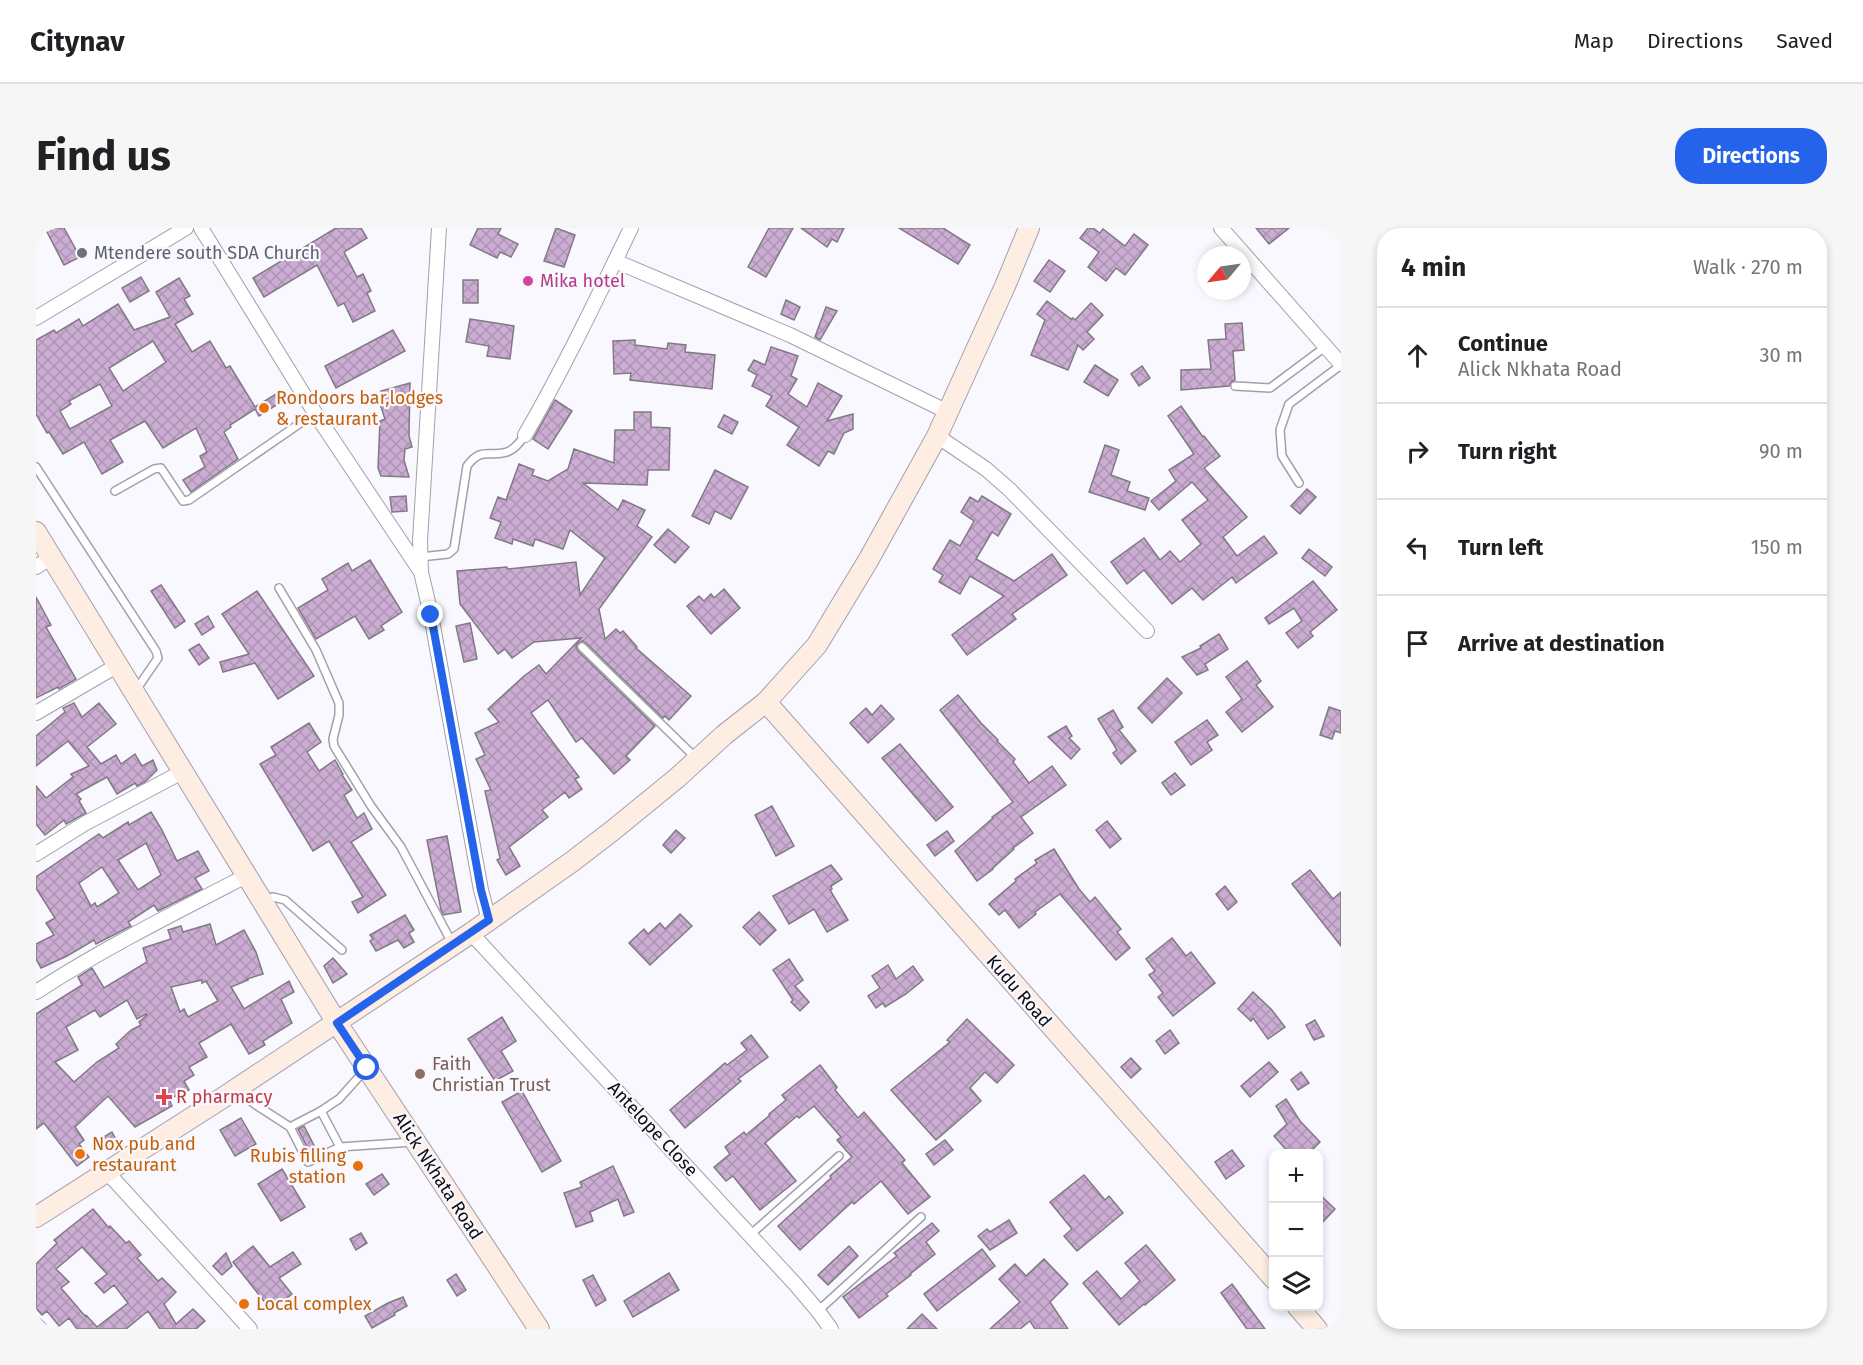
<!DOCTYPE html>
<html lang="en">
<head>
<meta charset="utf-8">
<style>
	:root { --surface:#fff; --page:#f6f6f6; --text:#202124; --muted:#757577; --line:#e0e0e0; --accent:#2563eb }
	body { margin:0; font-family:"Fira Sans",sans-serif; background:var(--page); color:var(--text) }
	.controls { position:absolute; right:18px; bottom:18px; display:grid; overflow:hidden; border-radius:12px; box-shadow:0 3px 9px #0003 }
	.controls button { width:54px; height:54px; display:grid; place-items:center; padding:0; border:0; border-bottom:2px solid var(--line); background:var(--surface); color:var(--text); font:30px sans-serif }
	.compass { position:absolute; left:1161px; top:18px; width:54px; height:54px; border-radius:50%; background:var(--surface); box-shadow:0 3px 9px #0003; rotate:241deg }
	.stop { position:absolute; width:18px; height:18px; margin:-14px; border:4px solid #2563eb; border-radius:50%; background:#fff }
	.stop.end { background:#2563eb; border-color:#fff; box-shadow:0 2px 6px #0008 }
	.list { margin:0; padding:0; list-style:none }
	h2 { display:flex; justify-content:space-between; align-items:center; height:78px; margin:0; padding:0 24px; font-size:26px }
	h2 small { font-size:20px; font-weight:400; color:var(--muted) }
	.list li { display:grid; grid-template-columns:39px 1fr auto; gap:18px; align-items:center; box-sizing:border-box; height:96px; padding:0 24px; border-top:2px solid var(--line) }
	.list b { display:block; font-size:22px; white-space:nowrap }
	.list p { margin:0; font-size:20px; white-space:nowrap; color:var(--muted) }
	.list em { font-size:20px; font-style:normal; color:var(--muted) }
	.icon { flex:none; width:33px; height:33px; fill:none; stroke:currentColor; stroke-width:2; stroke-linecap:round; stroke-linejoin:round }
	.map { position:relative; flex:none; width:1305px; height:1101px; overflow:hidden; border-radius:24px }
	header { display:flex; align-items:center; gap:36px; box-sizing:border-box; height:84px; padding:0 30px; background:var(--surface); border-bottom:2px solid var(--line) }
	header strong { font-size:28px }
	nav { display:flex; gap:33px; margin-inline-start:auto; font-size:21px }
	.intro { display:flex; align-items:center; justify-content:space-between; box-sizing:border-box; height:144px; padding:0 36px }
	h1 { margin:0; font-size:42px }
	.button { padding:15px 27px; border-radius:24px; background:var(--accent); color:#fff; font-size:21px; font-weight:700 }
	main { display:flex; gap:36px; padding:0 36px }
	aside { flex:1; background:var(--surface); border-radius:24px; box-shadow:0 3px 9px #0003 }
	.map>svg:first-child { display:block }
</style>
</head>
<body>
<header>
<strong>Citynav</strong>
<nav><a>Map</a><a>Directions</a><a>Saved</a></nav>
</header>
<div class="intro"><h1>Find us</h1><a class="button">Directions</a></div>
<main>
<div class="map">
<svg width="1305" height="1101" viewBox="0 0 1305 1101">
	<defs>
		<pattern id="building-cross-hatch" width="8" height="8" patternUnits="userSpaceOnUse" patternTransform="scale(1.5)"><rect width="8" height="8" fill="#cbadd3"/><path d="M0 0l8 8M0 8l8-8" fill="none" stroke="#ad94b4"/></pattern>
	</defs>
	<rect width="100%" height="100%" fill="#f9f8fe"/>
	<g fill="url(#building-cross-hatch)" stroke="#817983" stroke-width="1.5" fill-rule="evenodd">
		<path d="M9,0H28L44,29L28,37Z"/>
		<path d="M300,0H325L331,10L308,24L321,49L327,46L335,63L331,65L339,83L317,94L308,75L302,78L281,37L228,69L217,50Z"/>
		<path d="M442,0H465L462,6L482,16L475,29L464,24L461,30L434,17Z"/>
		<path d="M520,0L539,7L528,39L508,33Z"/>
		<path d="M733,0H757L730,49L712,39Z"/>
		<path d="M765,0H808L801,14L796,11L791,19Z"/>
		<path d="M863,0H907L934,17L922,36Z"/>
		<path d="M1052,0H1057L1064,5L1067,1L1089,18L1098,6L1112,17L1089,47L1080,40L1070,53L1052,39L1063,24L1044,10Z"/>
		<path d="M1220,0H1253L1233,16Z"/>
		<path d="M1013,32L1029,43L1014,64L998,53Z"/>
		<path d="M105,49L113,63L94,74L86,60Z"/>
		<path d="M143,50L154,68L148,71L157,86L139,96L156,124L174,113L190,140L194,138L219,179L245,163L250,171L223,188L219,181L194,197L195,199L188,204L202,231L155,264L147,252L169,239L164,228L171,224L160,200L127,220L109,193L74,212L87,234L66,246L48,214L27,226L13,204L11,205L0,186V112L18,102L20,105L43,91L47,98L82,76L98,102L134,89L120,64ZM117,113L130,134L87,163L73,140ZM64,156L76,178L34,201L24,183L35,176L33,173Z"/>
		<rect x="427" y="52" width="15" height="23"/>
		<path d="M750,72L764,79L758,92L745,86Z"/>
		<path d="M1011,73L1035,91L1037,90L1039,92L1055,75L1067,87L1051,104L1058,111L1047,122L1042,117L1032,142L995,127L1009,92L1001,86Z"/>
		<path d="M790,79L801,83L784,112L779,109Z"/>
		<path d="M434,91L478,98L474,131L451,128L453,118L430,114Z"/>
		<path d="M1206,95L1208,122L1197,123L1199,152L1195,154L1193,158L1145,162V142L1175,141L1172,112L1190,111L1189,96Z"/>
		<path d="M357,102L369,123L300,160L289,138Z"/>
		<path d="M599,112V117L631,121L632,115L650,117L649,124L679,127L676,161L594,152L595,145L578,146L577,113Z"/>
		<path d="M735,119L762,128L755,148L761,151L752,166L771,179L782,155L806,168L791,193L817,186V201L808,205L798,226L792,223L783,238L751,217L763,199L730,178L736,168L716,158L721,147L712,142L718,132L729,137Z"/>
		<path d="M1059,137L1082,152L1072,168L1048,154Z"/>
		<path d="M1106,138L1114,150L1103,158L1095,146Z"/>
		<path d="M374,155L373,208L376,219L369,221L368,232L373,249L345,248L342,240L344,193L349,191L344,176L345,163Z"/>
		<path d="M519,172L536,183L512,221L497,211Z"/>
		<path d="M1145,178L1167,209L1168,208L1184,228L1168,240L1211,289L1187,309L1201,328L1228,308L1241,325L1200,355L1196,349L1167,372L1156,360L1136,376L1108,342L1091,356L1075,334L1108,310L1124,332L1134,323L1144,334L1165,316L1146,292L1172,272L1156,254L1123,282L1115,273L1140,253L1133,242L1158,226L1132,188Z"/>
		<path d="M598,184H615V199L634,200L633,242H612L611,257L547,255L582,282L587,272L609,282L601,298L616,309L563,381L569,411L580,401L584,405L587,403L601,419L600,420L655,468L633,492L629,488L627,490L550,415L547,413L542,415L540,418L542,423L619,498L590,528L594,532L578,546L546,510L540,514L512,472L495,485L543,549L539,551L546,561L533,570L529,564L506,582L512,589L473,619L484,638L470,647L461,632L464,630L449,563L455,562L440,531L449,527L439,505L463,494L452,481L488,448L503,437L510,446L545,410L498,414L476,430L469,421L462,426L424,376L421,343L471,339V341L540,334L544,367L569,330L534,302L527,321L499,311L497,318L477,311L476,316L459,310L465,294L454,290L462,269L470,272L483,236L498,242L496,247L512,253L532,241L538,221L578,235L579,202H598Z"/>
		<path d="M688,187L702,194L696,206L682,199Z"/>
		<path d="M1069,217L1083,222L1075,247L1094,254L1091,263L1113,270L1109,282L1053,264Z"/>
		<path d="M679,242L712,259L695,291L679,283L673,296L656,288Z"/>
		<path d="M1271,261L1280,269L1264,286L1255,278Z"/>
		<path d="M370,268L371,283L356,284L354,269Z"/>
		<path d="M946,268L975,286L962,308L956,304L940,331L978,353L1016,326L1031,347L976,386L980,391L931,427L916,407L968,368L934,348L924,366L903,354L907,347L897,341L914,312L924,318L938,293L925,284L934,269L942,274Z"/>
		<path d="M632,301L653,319L639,335L618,317Z"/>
		<path d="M1273,321L1296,339L1289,348L1266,330Z"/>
		<path d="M334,332L366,384L345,398L348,402L333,411L319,388L280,411L262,380L292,362L286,351L312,335L316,343Z"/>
		<path d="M1277,353L1301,382L1274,404L1277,408L1262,420L1250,405L1266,393L1258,380L1233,396L1229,390Z"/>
		<path d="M125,357L149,393L139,400L115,363Z"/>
		<path d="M688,361L704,380L675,406L651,378L663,368L668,373L675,366L678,370Z"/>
		<path d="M221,363L278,448L242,471L219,435L187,444L184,434L213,426L186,386Z"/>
		<path d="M0,369L15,397L10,399L40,451L23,461L22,459L0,470Z"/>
		<path d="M172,388L178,399L166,407L159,396Z"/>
		<path d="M434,395L441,431L428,434L420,398Z"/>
		<path d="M1183,406L1192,421L1169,436L1172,442L1161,447L1146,429L1165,420L1164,418Z"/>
		<path d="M163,416L173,430L163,437L153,422Z"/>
		<path d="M1211,433L1225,453L1220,457L1237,479L1206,504L1190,484L1206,471L1190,449Z"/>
		<path d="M1131,450L1146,465L1116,495L1102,480Z"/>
		<path d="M922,467L945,495L962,512L961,513L979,531L977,534L993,555L1016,538L1030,557L985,589L997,605L977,620L978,621L957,640V641L941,653L919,623L957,590L956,589L977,574L904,482Z"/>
		<path d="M38,475L46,489L63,475L80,496L51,519L65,536L80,527L85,536L99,526L106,538L117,532L121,542L109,554L101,558L99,555L81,566L71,549L40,566L45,571L43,573L50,585L30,596L28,592L9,607L0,596V558L10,570L37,549L35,546L53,538L32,513L0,538V508L29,484L27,480Z"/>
		<path d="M845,477L858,491L832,515L814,495L830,480L836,487Z"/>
		<path d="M1293,479L1305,483V505L1299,503L1296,511L1284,507Z"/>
		<path d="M1077,482L1087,499L1083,502L1100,523L1085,536L1077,525L1081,522L1062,491Z"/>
		<path d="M1171,492L1182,507L1171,514L1176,522L1155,537L1139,514Z"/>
		<path d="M273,495L285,514L271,524L283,543L299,532L307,546L306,547L316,562L308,567L321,590L328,585L336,601L315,614L350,667L322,685L316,674L327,669L293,613L277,623L224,536L240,527L235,519Z"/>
		<path d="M1030,498L1036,508L1033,510L1044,521L1035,531L1012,509Z"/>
		<path d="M864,516L917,579L900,593L846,530Z"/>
		<path d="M1139,545L1149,557L1135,567L1126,555Z"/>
		<path d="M736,578L758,618L740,628L719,587Z"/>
		<path d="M115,584L126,602L141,633L162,623L173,643L159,650L166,661L122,683L118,677L92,694L95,698L60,716L58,712L31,728L5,740L0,731V716L18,707L10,695L19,690L0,660V649L63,606L67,610L92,594L93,597ZM110,615L125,647L102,662L82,632ZM66,639L83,665L61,679L59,675L55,678L43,655Z"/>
		<path d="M1071,593L1085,611L1074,620L1060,602Z"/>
		<path d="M640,602L649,610L635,625L627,617Z"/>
		<path d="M911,603L918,613L899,628L891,617Z"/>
		<path d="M411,608L425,684L407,687L405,682L391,612Z"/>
		<path d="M1018,621L1043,661L1054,674L1059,669L1085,701L1081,704L1094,720L1080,732L1024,666L999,684L1000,686L983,700L969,682L963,687L953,676L980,653L979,651L1001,635L999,632Z"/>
		<path d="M795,637L806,651L795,658L796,661L794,662L812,692L791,704L778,681L753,696L737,668Z"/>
		<path d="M1274,642L1297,671L1305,664V718L1256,656Z"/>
		<path d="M1189,658L1201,674L1192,682L1180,666Z"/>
		<path d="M723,684L740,702L724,717L707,699Z"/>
		<path d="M644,686L656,698L614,737L593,715L608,701L612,706L624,695L629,701Z"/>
		<path d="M369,687L378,702L373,705L378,714L368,720L362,712L340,723L334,713L337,711L334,707Z"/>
		<path d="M174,696L180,717L208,702L220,724L227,746L211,751L212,752L195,759L208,781L253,753L258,764L245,771L256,795L227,813L229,817L213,826L195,796L163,815L171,829L153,839L158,847L148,853L153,862L133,871L136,878L99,899L72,868L39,899L48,912L43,916L53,929L41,938L8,895L0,901V786L46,757L42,749L56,740L68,760L111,734L107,720L135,711L132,702L145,698L147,704ZM166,752V755L170,753L182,773L152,789L148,781L144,784L135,759ZM91,772L101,791L110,786L111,787L103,794L105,797L95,802L80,816L83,820L61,834L38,854L19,834L42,822L30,799L59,782L64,789Z"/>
		<path d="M1136,710L1150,728L1155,724L1179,755L1137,788L1122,769L1127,765L1113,747L1119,743L1110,731Z"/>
		<path d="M297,730L311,746L297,755L288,738Z"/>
		<path d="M753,731L767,752L759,758L773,774L764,783L755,774L757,772L737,742Z"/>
		<path d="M852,737L860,751L877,738L887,752L870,766L849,779L847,775L840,780L832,768L844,760L836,748Z"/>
		<path d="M1217,764L1235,781L1249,799L1232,811L1217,790L1215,793L1202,781Z"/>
		<path d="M466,789L480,813L465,823L477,843L459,853L432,811Z"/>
		<path d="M931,791L978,837L961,855L949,844L934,860L945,873L900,912L855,862L914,814L911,812Z"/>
		<path d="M1279,792L1288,808L1278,812L1270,797Z"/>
		<path d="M1134,802L1143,815L1129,826L1120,813Z"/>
		<path d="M715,807L732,829L702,851L705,853L649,900L634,882L689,835L691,837L711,822L705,815Z"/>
		<path d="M1095,830L1105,841L1095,850L1085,839Z"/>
		<path d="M1233,834L1242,844L1214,869L1205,858Z"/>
		<path d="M784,837L801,859L799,862L822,890L828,884L869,932L866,935L894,969L872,986L845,953L818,976L816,974L764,1022L742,998L795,950L794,948L816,929L801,912L805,909L778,878L763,890L761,888L729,915L760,953L724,982L697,948L690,953L678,939L694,926L689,919L708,904L710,907L734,887L733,886L750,872L746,867Z"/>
		<path d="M1265,844L1273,855L1262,862L1255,852Z"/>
		<path d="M486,863L525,933L506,944L466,874Z"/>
		<path d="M1250,871L1264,893L1284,914L1272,926H1254L1238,908L1251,896L1240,878Z"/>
		<path d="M205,890L220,916L199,928L184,902Z"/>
		<path d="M268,898L281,923L275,927L262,901Z"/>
		<path d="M76,904L83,917L73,922L66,910Z"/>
		<path d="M909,912L917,922L898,937L890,926Z"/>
		<path d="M1196,922L1208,938L1190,951L1179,934Z"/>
		<path d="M577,938L598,984L588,988L582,971L554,984L557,993L540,999L528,965L546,959L544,954Z"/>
		<path d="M246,941L269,979L245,993L222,956Z"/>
		<path d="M346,946L353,956L338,967L330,956Z"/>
		<path d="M1048,947L1069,972L1073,968L1087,985L1041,1023L1028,1008L1036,1001L1014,974Z"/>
		<path d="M1282,965L1299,981L1282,999Z"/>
		<path d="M57,981L73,1000L74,998L90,1015L93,1013L105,1027L101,1030L122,1053L126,1050L140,1064L128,1076L140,1096L157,1081L169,1093L160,1101H124L112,1083L90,1101H41L33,1090L23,1098L11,1083L6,1087L0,1080V1036L21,1015L18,1012ZM46,1019L71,1046L59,1055L68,1065L78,1057L92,1075L61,1099L50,1087L49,1088L25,1060L33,1054L20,1041Z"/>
		<path d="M973,992L981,1005L954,1022L942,1008L951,1001L954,1004Z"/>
		<path d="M896,995L903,1003L890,1014L899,1026L874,1046L875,1047L850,1066L852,1068L823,1090L807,1069L861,1028L858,1025Z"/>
		<path d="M325,1005L331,1015L320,1022L314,1011Z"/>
		<path d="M1110,1017L1139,1052L1109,1077L1108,1076L1083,1097L1047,1055L1061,1043L1085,1071L1104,1053L1089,1035Z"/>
		<path d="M217,1018L234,1039L257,1024L265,1036L243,1050L256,1066L235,1082L197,1034Z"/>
		<path d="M813,1018L822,1028L792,1057L782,1047Z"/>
		<path d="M946,1021L959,1038L901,1083L888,1066Z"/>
		<path d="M190,1025L196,1038L186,1047L177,1038Z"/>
		<path d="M1008,1031L1032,1056L1014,1074L1032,1101H999L994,1093L984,1101H954L984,1074L963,1051L979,1036L990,1048Z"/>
		<path d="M633,1045L643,1062L597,1089L588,1073Z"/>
		<path d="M420,1046L430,1062L421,1068L411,1052Z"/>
		<path d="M557,1047L570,1072L560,1078L547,1052Z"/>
		<path d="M1196,1056L1229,1101H1211L1185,1065Z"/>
		<path d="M367,1069L371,1078L358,1085L359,1087L336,1100L329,1088L352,1075Z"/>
		<path d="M886,1086L901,1101H871Z"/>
	</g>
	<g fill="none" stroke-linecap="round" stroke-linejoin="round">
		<g stroke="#a2a0ad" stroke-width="10">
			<g id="lane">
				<path d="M1199,158L1234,160L1289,119"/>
				<path d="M0,239L120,423L122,430L100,462"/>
				<path d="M1263,255L1246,228L1244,202L1253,176L1305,137"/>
				<path d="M79,263L118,241L125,240L147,273L153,272L279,185"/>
				<path d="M384,329L412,326L418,321L431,238C446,218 453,230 471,224C479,221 484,214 489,207"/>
				<path d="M243,360L280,422L303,475V487L297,511L298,518L335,578L365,619L416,715"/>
				<path d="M546,419L660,530"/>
				<path d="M229,672L237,669L249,672L306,722"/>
				<path d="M202,864L220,877L254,899L272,934L304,919L377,914"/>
				<path d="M254,899L285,883"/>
				<path d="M304,919L285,883L303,871L330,841"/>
				<path d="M714,1007L803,928"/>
				<path d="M782,1083L885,989"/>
			</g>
		</g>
		<g stroke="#a2a0ad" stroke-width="16">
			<g id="street">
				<path d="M165,0L279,185L385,344L395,387L445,662L453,692"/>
				<path d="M1185,0L1305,136"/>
				<path d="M579,33L754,107L912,184"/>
				<path d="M0,90L150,0"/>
				<path d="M489,207C528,140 561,70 595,0"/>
				<path d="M901,208L950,241L974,262L1111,403"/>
				<path d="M0,339L16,329"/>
				<path d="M385,344L384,313L403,0"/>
				<path d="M0,485L82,437"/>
				<path d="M0,626L48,596L148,543"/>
				<path d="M435,705L760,1057L782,1083L795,1101"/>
				<path d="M0,764C68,720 140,684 212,647"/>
				<path d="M71,944L214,1101"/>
				<path d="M0,1097L4,1101"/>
			</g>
		</g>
		<g stroke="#a2a0ad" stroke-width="22">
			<g id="secondary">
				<path d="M0,304L301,795L503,1101"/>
				<path d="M730,474L1238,1051"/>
				<path d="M0,989L188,869L435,705L537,633L576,603L641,550L688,507L730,474L781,417L833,331L901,208L969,58L993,0"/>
				<path d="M1261,1078L1281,1101"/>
			</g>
		</g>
		<use href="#lane" stroke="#fff" stroke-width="7"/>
		<use href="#street" stroke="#fff" stroke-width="14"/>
		<use href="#secondary" stroke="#fdede3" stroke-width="20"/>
	</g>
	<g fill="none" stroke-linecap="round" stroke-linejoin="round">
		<path stroke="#2563eb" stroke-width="8" d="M331,840L301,795L453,692L445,662L395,387"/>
	</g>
	<circle fill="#6b7280" stroke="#f9f8fe" stroke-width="2" cx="46" cy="25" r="6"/>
	<circle fill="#d1479c" stroke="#f9f8fe" stroke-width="2" cx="492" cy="53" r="6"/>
	<g fill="#e8710a" stroke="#f9f8fe" stroke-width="2">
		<circle cx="228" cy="180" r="6"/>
		<circle cx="44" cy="926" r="6"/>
		<circle cx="322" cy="938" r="6"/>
		<circle cx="208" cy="1076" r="6"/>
	</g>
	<circle fill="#8d6e63" stroke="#f9f8fe" stroke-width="2" cx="384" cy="846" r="6"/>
	<path fill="#e0444e" stroke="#f9f8fe" stroke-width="2" d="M125 860h6v6h6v6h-6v6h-6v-6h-6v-6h6z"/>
	<g text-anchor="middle" stroke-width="4.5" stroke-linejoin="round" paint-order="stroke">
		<g font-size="18" fill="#5b616d" stroke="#f9f8fe" text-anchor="start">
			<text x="58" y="31">Mtendere south SDA Church</text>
		</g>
		<g font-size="18" fill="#b23c85" stroke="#f9f8fe" text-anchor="start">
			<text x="504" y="59">Mika hotel</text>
		</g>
		<g font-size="18" fill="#c56008" stroke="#f9f8fe" text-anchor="start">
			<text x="240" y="176">Rondoors bar,lodges<tspan x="240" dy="21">&amp; restaurant</tspan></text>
			<text x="56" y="922">Nox pub and<tspan x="56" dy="21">restaurant</tspan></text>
			<text x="310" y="934" text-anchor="end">Rubis filling<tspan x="310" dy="21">station</tspan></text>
			<text x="220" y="1082">Local complex</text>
		</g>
		<g font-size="18" fill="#0e0d11" stroke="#f9f8fe">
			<text transform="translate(983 763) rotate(49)" y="6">Kudu Road</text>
			<text transform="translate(617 901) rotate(47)" y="6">Antelope Close</text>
			<text transform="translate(402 948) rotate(57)" y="6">Alick Nkhata Road</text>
		</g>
		<g font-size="18" fill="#785e54" stroke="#f9f8fe" text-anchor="start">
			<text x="396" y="842">Faith<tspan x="396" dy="21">Christian Trust</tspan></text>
		</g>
		<g font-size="18" fill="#be3a42" stroke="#f9f8fe" text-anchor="start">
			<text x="140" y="875">R pharmacy</text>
		</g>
	</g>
</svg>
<div class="controls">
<button>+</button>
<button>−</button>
<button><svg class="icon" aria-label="layers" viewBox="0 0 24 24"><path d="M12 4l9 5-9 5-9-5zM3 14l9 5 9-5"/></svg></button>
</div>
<svg class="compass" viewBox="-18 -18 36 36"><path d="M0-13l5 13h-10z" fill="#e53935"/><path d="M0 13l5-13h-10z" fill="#757577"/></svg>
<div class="stop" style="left:331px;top:840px"></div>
<div class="stop end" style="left:395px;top:387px"></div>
</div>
<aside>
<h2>4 min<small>Walk · 270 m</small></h2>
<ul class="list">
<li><svg class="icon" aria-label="ahead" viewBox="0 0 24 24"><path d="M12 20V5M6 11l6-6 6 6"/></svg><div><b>Continue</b><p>Alick Nkhata Road</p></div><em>30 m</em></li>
<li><svg class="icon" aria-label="right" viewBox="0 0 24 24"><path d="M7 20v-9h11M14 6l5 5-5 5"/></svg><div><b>Turn right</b></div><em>90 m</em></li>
<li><svg class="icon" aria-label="left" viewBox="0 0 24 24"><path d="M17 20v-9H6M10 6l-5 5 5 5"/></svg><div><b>Turn left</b></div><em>150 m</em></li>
<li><svg class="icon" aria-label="arrive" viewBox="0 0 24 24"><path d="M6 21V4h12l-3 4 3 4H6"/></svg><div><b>Arrive at destination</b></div></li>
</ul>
</aside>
</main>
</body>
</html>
